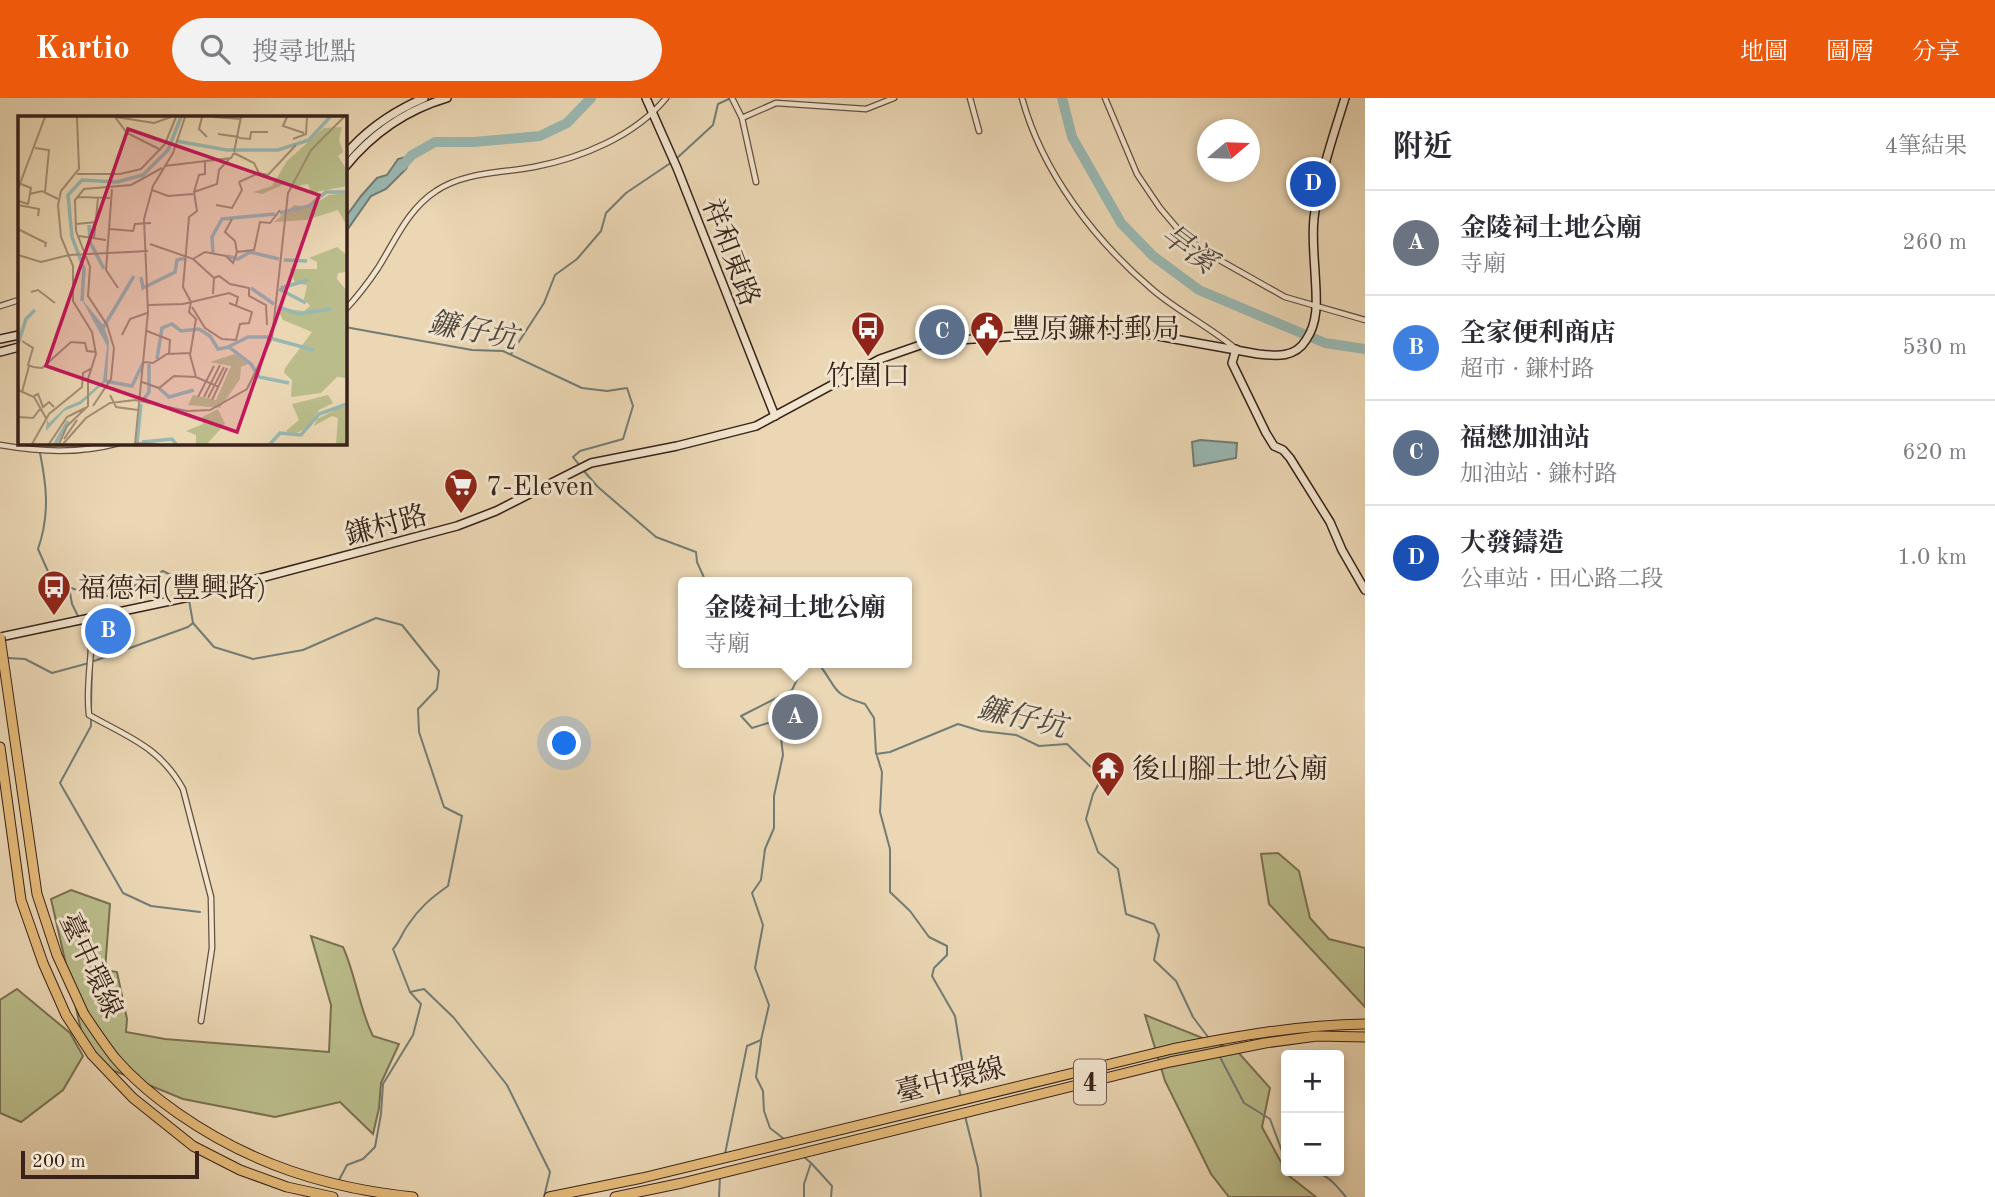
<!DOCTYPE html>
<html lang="zh-TW">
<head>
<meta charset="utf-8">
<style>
	:root { --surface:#fff; --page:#f2f2f3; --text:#2b2b33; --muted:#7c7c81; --line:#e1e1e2; --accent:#ea580c }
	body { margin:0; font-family:"Old Standard TT","Noto Serif TC",serif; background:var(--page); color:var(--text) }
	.controls { position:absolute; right:21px; bottom:21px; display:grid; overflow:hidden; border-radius:7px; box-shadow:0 4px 10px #0003 }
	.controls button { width:63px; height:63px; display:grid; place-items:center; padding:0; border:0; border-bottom:2px solid var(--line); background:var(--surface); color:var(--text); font:35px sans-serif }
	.compass { position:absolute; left:1197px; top:21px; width:63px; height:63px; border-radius:50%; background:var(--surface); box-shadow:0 4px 10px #0003; rotate:71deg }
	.scale { position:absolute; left:21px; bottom:18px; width:178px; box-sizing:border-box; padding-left:7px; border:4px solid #38221a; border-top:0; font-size:19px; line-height:24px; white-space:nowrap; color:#38221a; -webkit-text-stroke:5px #f2e5ce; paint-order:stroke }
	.you { position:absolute; left:565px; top:646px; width:24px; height:24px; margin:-18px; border:5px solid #fff; border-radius:50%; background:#1a73e8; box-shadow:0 0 0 10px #1a73e833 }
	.badge { display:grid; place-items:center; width:46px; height:46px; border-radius:50%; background:var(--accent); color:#fff; font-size:23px; font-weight:700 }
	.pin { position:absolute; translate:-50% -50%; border:4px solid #fff; box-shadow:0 2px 7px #0006 }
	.popup { position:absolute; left:678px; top:479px; width:234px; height:91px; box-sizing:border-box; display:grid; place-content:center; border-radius:7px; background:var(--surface); filter:drop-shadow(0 2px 5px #0005); font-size:23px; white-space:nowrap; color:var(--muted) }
	.popup b { font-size:26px; color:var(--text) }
	.popup::after { content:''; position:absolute; left:50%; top:100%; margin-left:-14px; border:14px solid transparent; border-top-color:var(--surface) }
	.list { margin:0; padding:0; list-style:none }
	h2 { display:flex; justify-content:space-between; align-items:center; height:91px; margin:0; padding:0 28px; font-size:30px }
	h2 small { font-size:23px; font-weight:400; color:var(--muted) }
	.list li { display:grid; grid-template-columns:46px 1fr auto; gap:21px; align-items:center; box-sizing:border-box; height:105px; padding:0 28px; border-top:2px solid var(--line) }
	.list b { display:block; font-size:26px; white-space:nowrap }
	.list p { margin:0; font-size:23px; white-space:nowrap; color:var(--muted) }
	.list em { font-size:23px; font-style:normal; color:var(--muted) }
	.icon { flex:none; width:38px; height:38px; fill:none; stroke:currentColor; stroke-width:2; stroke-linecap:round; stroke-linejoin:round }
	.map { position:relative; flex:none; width:1365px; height:1099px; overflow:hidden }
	header { display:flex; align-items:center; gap:42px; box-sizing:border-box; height:98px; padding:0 35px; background:var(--accent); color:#fff }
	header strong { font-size:33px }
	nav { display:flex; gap:38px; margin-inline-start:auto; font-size:24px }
	.search { width:490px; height:63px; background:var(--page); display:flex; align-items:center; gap:18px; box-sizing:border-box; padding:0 24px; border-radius:38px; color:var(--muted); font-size:26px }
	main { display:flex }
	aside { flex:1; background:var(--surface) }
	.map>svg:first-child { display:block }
</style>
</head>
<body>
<header>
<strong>Kartio</strong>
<div class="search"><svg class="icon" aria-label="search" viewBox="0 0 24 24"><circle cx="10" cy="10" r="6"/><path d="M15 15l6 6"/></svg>搜尋地點</div>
<nav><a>地圖</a><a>圖層</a><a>分享</a></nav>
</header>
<main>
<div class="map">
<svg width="1365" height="1099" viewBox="0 0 1365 1099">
	<rect width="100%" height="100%" fill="#ebd7b4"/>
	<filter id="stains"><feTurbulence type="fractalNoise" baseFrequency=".00286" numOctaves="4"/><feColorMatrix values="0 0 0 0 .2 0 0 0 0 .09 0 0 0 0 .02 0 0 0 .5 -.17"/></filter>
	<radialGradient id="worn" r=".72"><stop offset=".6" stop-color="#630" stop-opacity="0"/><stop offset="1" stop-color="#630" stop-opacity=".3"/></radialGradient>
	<g fill="#babd8b" stroke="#797052" stroke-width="2">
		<path d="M1278,755L1299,773L1310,820L1329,841L1365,850V909L1269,806L1261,756Z"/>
		<path d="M71,792L110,806L105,872L117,874L127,921L126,934L165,941L329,954L331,907L311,838L343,849C356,878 359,910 373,938L399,946L381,985L379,1010L373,1036L340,1004L275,1019L183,1001L95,965L81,932L51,801Z"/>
		<path d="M17,891L70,935L83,958L63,992L21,1024L0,1015V902Z"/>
		<path d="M1145,917L1238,954L1270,990L1262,1029L1288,1077L1316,1099H1229L1211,1076L1165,983Z"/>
	</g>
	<g fill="#99b8b2" stroke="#727c75" stroke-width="2">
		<path d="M412,57L406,71L386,91L371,98L345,135V120L361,98L377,80L387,77L398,61Z"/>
		<path d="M1200,342L1237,345L1236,360L1194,368L1192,344Z"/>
	</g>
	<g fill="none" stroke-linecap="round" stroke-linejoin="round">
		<g stroke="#727c75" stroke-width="2">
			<path d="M676,61L713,27L718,6L731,0"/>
			<path d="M345,229L472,252L503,253L582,290L607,293L627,290L633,308L623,341L580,353L573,359L580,368"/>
			<path d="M511,256L544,205L555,177L577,161L601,133L606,115L626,95L672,64"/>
			<path d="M38,345C46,383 51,414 38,451L50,478L69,489L99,501L134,488L163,473L186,485L188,497"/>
			<path d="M583,372L598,389L656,439L696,454L697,464L706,484"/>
			<path d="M767,484H769"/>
			<path d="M69,489L72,506L79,520"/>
			<path d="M189,502L193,525L214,549L253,561L303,552L376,520L402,527L439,573L437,591L418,611L419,634L444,709L462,718L448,788C431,800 419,810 408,827C402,835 400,843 393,851L410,894L421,906L413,937L383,986L381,1016L375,1049L363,1061L347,1067L339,1082"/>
			<path d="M82,525L89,550"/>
			<path d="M8,560L25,561L52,575L89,565"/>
			<path d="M94,563L188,529L193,525"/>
			<path d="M818,565C839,591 829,595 865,606L874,620L876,656L890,654L958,626L981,633L1016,637L1039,648L1067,646L1098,676V687L1093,696L1086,721L1098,754L1118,771L1126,816L1154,826L1159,837L1154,862L1176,883L1193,919L1208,939"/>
			<path d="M91,612L92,562"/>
			<path d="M91,621V628L60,685L123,795L151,808L200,814"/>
			<path d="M877,658L882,674L880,714L890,751V794L910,813L929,839L947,848V857L934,870L932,878L955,918L962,961L959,991L961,999"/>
			<path d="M410,894L424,891L454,920L507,987L550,1074L544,1099"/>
			<path d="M761,944L756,979L763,993L764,1013L770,1030L784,1041"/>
			<path d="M1220,959L1244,1005L1270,1021L1286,1064"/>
			<path d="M965,1018L978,1070L981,1099"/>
			<path d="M725,1056L747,948L761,942L769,907L755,870L763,827L752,795L761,782L765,751L774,730V698L783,657L781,640L776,628L768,625L752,630L741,618L792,592L805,565"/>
			<path d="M804,1059L811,1065L804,1086V1099"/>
			<path d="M812,1066L832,1088L831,1099"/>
			<path d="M1311,1073C1328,1076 1336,1087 1346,1099"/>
			<path d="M719,1099L720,1079"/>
		</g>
		<g stroke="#99b8b2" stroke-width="10">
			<path d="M1062,0L1072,39L1121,125L1153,158L1199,192L1325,245L1365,251"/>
			<path d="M402,68L412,57L435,44H474L540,38L567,25L591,0"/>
		</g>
		<g stroke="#654f40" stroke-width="7">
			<g id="street">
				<path d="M732,0L742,20L756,84"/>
				<path d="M970,0L979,33"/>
				<path d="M1022,0C1042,74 1095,143 1153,192C1179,214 1210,229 1236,251"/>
				<path d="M1105,0L1137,76L1160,110L1183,137L1207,155L1285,199L1365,222"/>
				<path d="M742,20L776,5L866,11L894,0"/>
				<path d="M0,208L19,202"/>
				<path d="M345,212C357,199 368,185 378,170C395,143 408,111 436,93C464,74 502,75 534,69C581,60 635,38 666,0"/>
				<path d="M0,347C41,354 78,356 119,345"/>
				<path d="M91,522C94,553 85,585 89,617C128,639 160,649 183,691L211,799L212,850L201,923"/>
			</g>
		</g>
		<g stroke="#38221a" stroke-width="10">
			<g id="secondary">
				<path d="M646,0L677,70L775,318"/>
				<path d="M345,57C366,32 394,13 424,0"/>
				<path d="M345,69C372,36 406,12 447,0"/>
				<path d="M0,241L19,237"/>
				<path d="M1236,251L1232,265L1266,335L1274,348L1283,352L1290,360L1330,424L1342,452L1365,492"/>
				<path d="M0,254L19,249"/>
				<path d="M0,539L189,499L457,428L496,413L591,365L677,348L756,328L880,261L929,244L1119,231L1258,256C1277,258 1295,260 1306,242C1320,222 1316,196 1315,174C1314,156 1312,138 1314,120C1319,79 1333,39 1345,0"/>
			</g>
		</g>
		<g stroke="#38221a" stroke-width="11">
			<g id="highway">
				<path d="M0,649L21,802L43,865L66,917L92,957L133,1000L193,1048L240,1072L287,1089L333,1099"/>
				<path d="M84,916C94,931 104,946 115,960C133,981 156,1000 179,1016C251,1066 326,1090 413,1099"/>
				<path d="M549,1099L642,1080L1172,951C1236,938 1299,927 1365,926"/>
				<path d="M615,1099L682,1085L1170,964L1265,945L1317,938L1365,939"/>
			</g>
		</g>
		<use href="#street" stroke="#f2e5ce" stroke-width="4.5"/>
		<use href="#secondary" stroke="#f2e5ce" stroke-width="7"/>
		<use href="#highway" stroke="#e6bc7a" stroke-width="9"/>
		<g stroke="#38221a" stroke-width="11" stroke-linecap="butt">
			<path id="highway-bridge" d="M0,539L37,796L57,857L84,916"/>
		</g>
		<use href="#highway-bridge" stroke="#e6bc7a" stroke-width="9"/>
	</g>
	<defs>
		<g id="bus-pin" transform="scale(1.75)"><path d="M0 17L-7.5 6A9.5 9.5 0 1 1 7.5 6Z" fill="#8f2418" stroke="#f2e5ce"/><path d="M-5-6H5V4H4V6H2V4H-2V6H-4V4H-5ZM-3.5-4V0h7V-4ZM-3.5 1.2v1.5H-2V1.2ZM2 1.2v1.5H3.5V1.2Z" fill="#fff"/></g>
		<g id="civic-pin" transform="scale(1.75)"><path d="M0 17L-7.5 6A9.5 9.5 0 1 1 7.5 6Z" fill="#8f2418" stroke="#f2e5ce"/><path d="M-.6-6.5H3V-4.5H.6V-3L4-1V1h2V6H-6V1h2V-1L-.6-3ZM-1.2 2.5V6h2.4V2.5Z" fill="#fff"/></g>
		<g id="supermarket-pin" transform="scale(1.75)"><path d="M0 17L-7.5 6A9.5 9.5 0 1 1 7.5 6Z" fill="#8f2418" stroke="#f2e5ce"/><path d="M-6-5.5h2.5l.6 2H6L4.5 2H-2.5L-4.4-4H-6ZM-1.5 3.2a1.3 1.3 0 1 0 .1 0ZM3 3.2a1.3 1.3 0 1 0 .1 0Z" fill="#fff"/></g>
		<g id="temple-pin" transform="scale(1.75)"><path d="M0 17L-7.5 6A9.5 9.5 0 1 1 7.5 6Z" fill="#8f2418" stroke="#f2e5ce"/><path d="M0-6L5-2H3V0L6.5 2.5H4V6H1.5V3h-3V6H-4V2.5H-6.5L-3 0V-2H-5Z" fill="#fff"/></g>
	</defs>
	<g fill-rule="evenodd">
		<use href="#bus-pin" x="868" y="230"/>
		<use href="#civic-pin" x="987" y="230"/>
		<use href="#supermarket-pin" x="461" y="387"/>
		<use href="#bus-pin" x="54" y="489"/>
		<use href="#temple-pin" x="1108" y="670"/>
	</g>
	<g text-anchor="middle" stroke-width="6" stroke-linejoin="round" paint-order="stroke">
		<rect fill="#f2e5ce" stroke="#705c50" stroke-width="2" x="1074" y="961.5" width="32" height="45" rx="5"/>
		<g font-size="26" font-weight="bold" fill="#38221a">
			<text x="1090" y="993">4</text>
		</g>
		<g font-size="28" fill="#38221a" stroke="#f2e5ce">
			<text transform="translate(732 154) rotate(69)" y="10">祥和東路</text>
			<text transform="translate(386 426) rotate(-15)" y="10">鎌村路</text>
			<text transform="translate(92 867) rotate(65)" y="10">臺中環線</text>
			<text transform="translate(950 981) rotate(-14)" y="10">臺中環線</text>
		</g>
		<g font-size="28" fill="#38221a" stroke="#f2e5ce" text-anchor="start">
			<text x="1012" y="240">豐原鐮村郵局</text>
			<text x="868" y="287" text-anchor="middle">竹圍口</text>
			<text x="486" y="397">7-Eleven</text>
			<text x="78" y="499">福德祠(豐興路)</text>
			<text x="1132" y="680">後山腳土地公廟</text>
		</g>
		<g font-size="30" font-style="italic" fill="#504840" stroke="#f2e5ce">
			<text transform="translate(1189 150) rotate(37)" y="10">旱溪</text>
			<text transform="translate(473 232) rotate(11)" y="10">鐮仔坑</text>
			<text transform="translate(1022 619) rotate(13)" y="10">鐮仔坑</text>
		</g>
	</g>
	<g transform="translate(18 18)">
		<rect width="329" height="329" fill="#ebd7b4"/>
		<path d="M324,11L321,24L325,36L320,40L329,54V70L293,77L290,68L273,71L271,66L244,78L235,76L254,70L269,45L306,12ZM329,77V110L320,94L288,104L256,106L276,89L292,91L311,79ZM319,131L329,139V156L320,157L319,163L329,175V262L319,261L303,277L273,281L274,264L266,257L267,252L294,216L265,204L261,196V192L286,195L292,190L286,183L289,169L277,167L272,153H299V146L291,142ZM217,238L230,248L223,251L222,263L202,292L170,289L175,279L198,284L213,250L192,246ZM310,279L315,287L301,294L290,311L275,319L268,315L281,304L274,288ZM329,288V328H318L320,302L314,300L296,310L299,303ZM200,293L207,308L189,328H178V319L168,315L185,308L184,301Z" fill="#babd8b"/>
		<path d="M63,182L86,210L91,225L89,264L63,288L46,295L28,315L29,304L31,307L48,291L62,285L85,265L89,230Z" fill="#99b8b2"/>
		<path fill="none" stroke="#99b8b2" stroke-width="3.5" d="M158,25L209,34H260L291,24L312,1M262,97L291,90L308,76H329M71,109L72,126L86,153M195,137L194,121L204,103L257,98M209,140L220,143L232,136L261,143M266,144L289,145M123,161L125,172L157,156L159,144L168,142M233,172L256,188M263,172L290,164M261,173L288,187M64,185L66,153L54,121L50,79L64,64L99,66L125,59L150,34L163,1M261,191L280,198L313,193M85,212L116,160M255,223L296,234M0,228L8,203L17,194M208,232L230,221H250M139,243L144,212L154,208L163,215L181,213L192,220L200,233L211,231L233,248L241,261L271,267M87,265L114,270L125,247M141,272L151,281L176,274M126,283L131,276V248M124,326L154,323L158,328M119,327L123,288M37,328L50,305M252,328L262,317L283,319L301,298L329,288"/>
		<path fill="none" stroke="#a38f76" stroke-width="2" d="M97,1L109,17L143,34M98,1L136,7L153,1M184,1L181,13L189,21M196,1L223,3M269,1L265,10L286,17M200,18L221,21M221,22L232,23L233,16H250M275,23L288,18L289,1M17,32L31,34L27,76M216,36L223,1M216,37L236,47L241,57M146,50L213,42L216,37M59,58H102L123,53L147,28L158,1M221,66L241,57L250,59L278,29M0,73L27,1M94,73L88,154L100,172M134,74L150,80L175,78M176,76L181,59L187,58V44M12,78L24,75L40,83M59,81L92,82M0,85L10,88L11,83L13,72L3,68M0,89L21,93L20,100M198,89L214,92L224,74L221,66M214,103L207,116L217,125L219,136M58,108L79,106M0,113L28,127L27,131M92,113L115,115L117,108L133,107M61,120L88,124M76,122L80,82M132,128L175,143L187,136L208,140L215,147L219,136L236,134L242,106L252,107L262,94M0,139L23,146L51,139L130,135M175,143L196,162L195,178M196,162L201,160L212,168L231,172V180L248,189L249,209M13,176L20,174L37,187M130,189L165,188L211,177L220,181L218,189M174,191L187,212L204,223L218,224L222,208L231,207L234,196L211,187M129,215L152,224L151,238M104,219L112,203L129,197M4,225L15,232L10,249L15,251L24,252L53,226L67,227L69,235L78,236M126,246L135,247L149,238L172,237M178,261L172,239L178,203L171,196L173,186L165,171L171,101L179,95L176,76L199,68L201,54L212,42M124,266L141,272L156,260L178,261L201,271M0,274L16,281L28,302M4,276L11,250M92,279L98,291L120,294M16,280L20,278L25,291L31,286L36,291M180,281L196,250M186,281L202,249M190,282L206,251M194,284L209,252M75,290L93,263L96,232L89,209L70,180L72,151L58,115L57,84L66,73L113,69L144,52M0,301L15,302L22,293M46,323L59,304M117,327L139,328M14,328L31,298L64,271L65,257L74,252M31,328L49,301L67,292M41,328L49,310L70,290V263L78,238L74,216L55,185V150L43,121L40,89L43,75L61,53L59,1M45,328L68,302L92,287L117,284L169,295L192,294L229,273L254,222L270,77L293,34L326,1M117,328L130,196L126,103L135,70L155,37L167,1"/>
		<path fill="#c2185b" fill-opacity="0.15" stroke="#c2185b" stroke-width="3.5" d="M110,13L301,79L219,316L28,250Z"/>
		<rect width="329" height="329" fill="none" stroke="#38221a" stroke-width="3.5"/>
	</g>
	<rect width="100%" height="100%" filter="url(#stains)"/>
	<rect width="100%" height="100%" fill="url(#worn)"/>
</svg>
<div class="controls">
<button>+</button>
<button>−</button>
</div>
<svg class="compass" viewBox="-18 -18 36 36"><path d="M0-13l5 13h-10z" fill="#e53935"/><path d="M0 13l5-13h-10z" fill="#7c7c81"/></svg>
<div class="scale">200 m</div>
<div class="you"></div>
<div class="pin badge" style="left:795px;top:619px;background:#6b7280">A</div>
<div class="popup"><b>金陵祠土地公廟</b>寺廟</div>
<div class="pin badge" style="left:108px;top:533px;background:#3f7fe0">B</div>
<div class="pin badge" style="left:942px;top:234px;background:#5c6f8a">C</div>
<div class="pin badge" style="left:1313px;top:86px;background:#1a4fb4">D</div>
</div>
<aside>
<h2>附近<small>4筆結果</small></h2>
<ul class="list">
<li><span class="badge" style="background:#6b7280">A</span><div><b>金陵祠土地公廟</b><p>寺廟</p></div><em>260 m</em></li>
<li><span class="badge" style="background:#3f7fe0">B</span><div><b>全家便利商店</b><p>超市 · 鎌村路</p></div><em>530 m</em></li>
<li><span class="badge" style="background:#5c6f8a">C</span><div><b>福懋加油站</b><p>加油站 · 鎌村路</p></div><em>620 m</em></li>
<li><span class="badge" style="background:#1a4fb4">D</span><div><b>大發鑄造</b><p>公車站 · 田心路二段</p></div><em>1.0 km</em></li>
</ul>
</aside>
</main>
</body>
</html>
